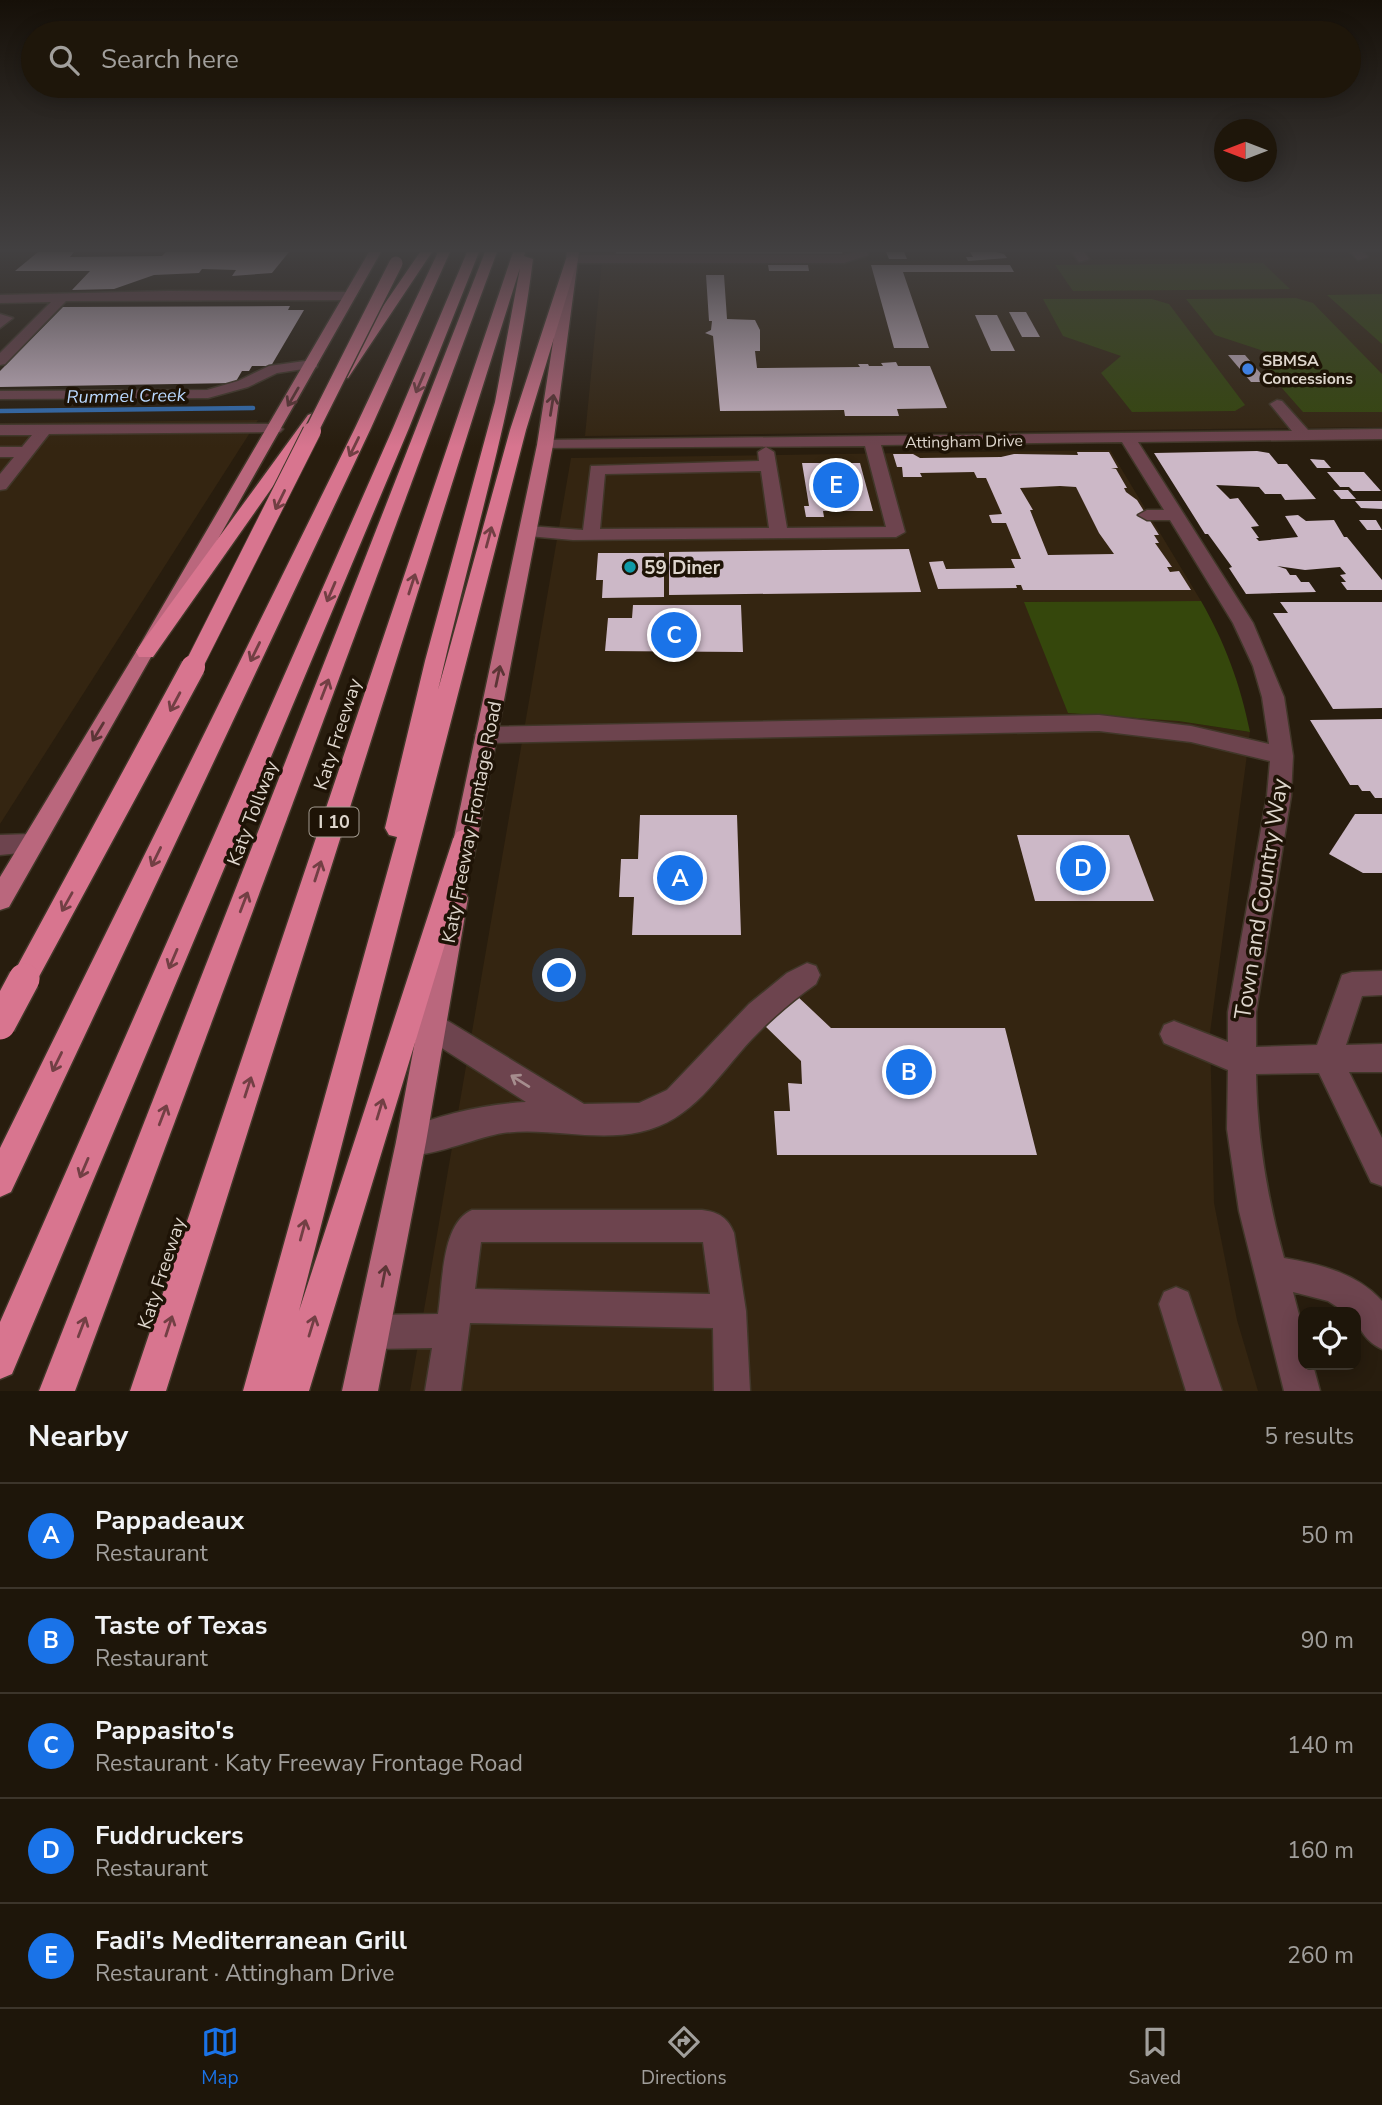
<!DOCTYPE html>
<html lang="en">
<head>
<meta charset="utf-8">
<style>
	:root { --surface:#1e160a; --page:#2b2318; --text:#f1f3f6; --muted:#a19f9c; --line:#3c352b; --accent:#1a73e8 }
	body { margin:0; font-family:"Nunito Sans",sans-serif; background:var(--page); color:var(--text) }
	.controls { position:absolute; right:21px; bottom:21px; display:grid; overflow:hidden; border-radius:14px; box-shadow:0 4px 18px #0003 }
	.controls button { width:63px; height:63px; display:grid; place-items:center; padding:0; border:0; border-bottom:2px solid var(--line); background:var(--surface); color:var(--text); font:35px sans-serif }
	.compass { position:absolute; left:1214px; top:119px; width:63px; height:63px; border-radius:50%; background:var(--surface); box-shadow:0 4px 18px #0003; rotate:270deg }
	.you { position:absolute; left:560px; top:976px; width:24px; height:24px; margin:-18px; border:5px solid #fff; border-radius:50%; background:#1a73e8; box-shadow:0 0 0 10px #1a73e833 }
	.badge { display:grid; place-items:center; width:46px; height:46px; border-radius:50%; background:var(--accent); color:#fff; font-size:23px; font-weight:700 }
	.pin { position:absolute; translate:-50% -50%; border:4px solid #fff; box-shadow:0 2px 7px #0006 }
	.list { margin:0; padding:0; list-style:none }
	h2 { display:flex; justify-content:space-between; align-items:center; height:91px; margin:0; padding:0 28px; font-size:30px }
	h2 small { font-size:23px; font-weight:400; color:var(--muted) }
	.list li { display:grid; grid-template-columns:46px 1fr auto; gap:21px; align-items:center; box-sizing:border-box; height:105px; padding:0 28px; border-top:2px solid var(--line) }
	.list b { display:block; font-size:26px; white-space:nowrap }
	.list p { margin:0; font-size:23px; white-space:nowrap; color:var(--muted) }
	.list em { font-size:23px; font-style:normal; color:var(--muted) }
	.icon { flex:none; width:38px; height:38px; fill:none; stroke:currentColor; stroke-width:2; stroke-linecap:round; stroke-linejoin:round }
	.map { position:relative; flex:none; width:1382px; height:1391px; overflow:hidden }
	.search { position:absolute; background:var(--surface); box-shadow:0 4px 18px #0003; left:21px; right:21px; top:21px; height:77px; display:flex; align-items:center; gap:18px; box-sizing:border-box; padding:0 24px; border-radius:38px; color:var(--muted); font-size:26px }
	.sheet { height:616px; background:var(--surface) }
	nav { display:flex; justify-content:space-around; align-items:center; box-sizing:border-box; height:98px; border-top:2px solid var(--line); background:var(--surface); font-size:19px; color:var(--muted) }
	nav a { display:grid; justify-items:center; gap:4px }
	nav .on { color:var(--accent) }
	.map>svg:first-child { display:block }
</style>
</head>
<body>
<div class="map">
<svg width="1382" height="1391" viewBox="0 0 1382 1391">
	<rect width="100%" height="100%" fill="#281d0e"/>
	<g fill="#342511">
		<path d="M603,252H865L868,261L1382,257V427L585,436Z"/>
		<path d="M258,420L0,824V423Z"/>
		<path d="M1110,450L1201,601L1025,602L1178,721L1250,732L1210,1033L1214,1203L1237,1320L1258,1391H410L571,458Z"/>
	</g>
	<g fill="#35470c">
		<path d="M1263,263L1290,289L1073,291L1055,265Z"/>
		<path d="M1382,294V344L1327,295Z"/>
		<path d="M1296,298L1313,303L1382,374V412H1303L1266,370L1276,355L1215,335L1186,299Z"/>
		<path d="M1043,299H1152L1169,304L1245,405L1235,411L1132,412L1101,373L1121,356L1063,336Z"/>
		<path d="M1201,601C1225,643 1240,683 1250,732L1178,721L1068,713L1024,602Z"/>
	</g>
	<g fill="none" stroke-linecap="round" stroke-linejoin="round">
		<path stroke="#326eb4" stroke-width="4.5" d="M0,411L253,408"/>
	</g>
	<g fill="#ccb8c7" fill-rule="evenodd">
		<path d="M38,252H74L70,257L162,256L166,252H289L272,273L232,276L236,270L202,269L199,273L154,275L114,289L72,290L90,271H15Z"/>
		<path d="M616,252H842L844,257H615Z"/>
		<path d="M886,252H904L907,259H889Z"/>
		<path d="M970,252H996L1004,254L1007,258L968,261L966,257H973Z"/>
		<path d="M768,265H808L809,271H769Z"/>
		<path d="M871,265H1010L1014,272H903L929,348H894Z"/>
		<path d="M706,275H724L727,319L755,320L760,330V351H755L757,368L860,367L858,364H868L869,366H883L881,363L896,362L898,366H930L947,408L897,409L899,416H845L844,410L720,411L713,336L705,333L711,330L712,321H709Z"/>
		<path d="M290,306L288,310H304L271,366H252L249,371H242L235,383L0,387V371L63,307Z"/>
		<path d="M1009,312H1026L1040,337H1022Z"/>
		<path d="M975,315H997L1015,351H991Z"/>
		<path d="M1228,355H1245L1268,382H1251Z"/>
		<path d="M1257,451L1269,453L1278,464H1287L1316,499L1285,500L1281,494H1265L1259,487L1216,485L1230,499L1238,498L1259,526L1251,527L1259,538H1256L1259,541L1298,537L1285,516L1298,515L1306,521L1334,520L1344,537H1347L1382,580V590H1347L1341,582H1346L1340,575L1346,574L1340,567L1305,570L1277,566L1286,569L1290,575H1296L1301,582H1309L1316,592L1246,594L1229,568L1232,567L1208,534H1205L1154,453Z"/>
		<path d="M1077,452H1109L1118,468H1111L1116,469L1127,488H1124L1126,492L1137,500L1159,535H1154L1159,543H1155L1172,567H1167L1170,572L1179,571L1191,590H1023L1021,585H1016L1017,588L938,589L929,562L943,561L946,569L1015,568L1011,559H1021L1006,523H992L989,515L1002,514L986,478H977L974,472L920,473L922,477H903L902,467H897L893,454H913L920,458L1001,457L1014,454L1078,455ZM1060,486L1076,487L1099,533L1114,554L1048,555L1030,510H1033L1020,488Z"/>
		<path d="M1310,459L1324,460L1331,468H1317Z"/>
		<path d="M802,463H860L873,511H823L824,517H806L804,506H809Z"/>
		<path d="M1327,472H1364L1381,491H1353L1349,487H1340Z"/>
		<path d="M1333,490H1348L1356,499H1341Z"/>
		<path d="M1355,501H1382V509L1361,508Z"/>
		<path d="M1359,520H1376L1382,530H1367Z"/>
		<path d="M909,549L921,592L669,595V552Z"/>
		<path d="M598,553H664V597L602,598L603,580H596Z"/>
		<path d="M1280,602H1382V708L1333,709L1273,613H1288Z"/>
		<path d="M633,605H741L743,652L605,651L608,618H632Z"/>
		<path d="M1382,719V798H1375L1370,791H1362L1358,785H1350L1310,720Z"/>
		<path d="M1355,814H1382V873H1363L1329,854Z"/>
		<path d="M640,815H737L741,935H632L634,897H619L621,859H638Z"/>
		<path d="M1017,835H1129L1154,901H1035Z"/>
		<path d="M796,995L831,1028H1005L1037,1155H777L774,1111H790L788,1083L802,1084L801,1061L764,1025Z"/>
	</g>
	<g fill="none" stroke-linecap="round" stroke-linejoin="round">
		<g stroke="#413729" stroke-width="3">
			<g id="minor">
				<path d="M855,252H867L868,255L844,263H572L566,259L572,255H844Z"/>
				<path d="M1072,252H1084L1089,259L1079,262Z"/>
				<path d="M1350,252H1363L1368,257L1358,260Z"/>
				<path d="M169,291L350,292L356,296L350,300L66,301L5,364L0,365V353L51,302L0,303V295Z"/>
				<path d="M0,314L13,318L0,328Z"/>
				<path d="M312,360L317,361V367L277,373L248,387L208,398L0,399V391L207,390L238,381L269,366Z"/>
				<path d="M1277,400L1282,401L1308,430L1382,429V439L1138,442L1253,623L1284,697L1293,756L1291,796L1256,1012V1047L1317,1045L1342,975L1352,972L1382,971V995L1362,996L1346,1045L1382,1044V1072H1349L1382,1138V1186L1371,1182L1319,1073L1256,1074C1257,1138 1267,1197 1284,1258C1319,1264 1357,1273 1382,1301V1349C1368,1343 1356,1328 1356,1312H1345L1328,1301L1293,1292L1303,1330V1365H1313L1320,1391H1284L1239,1211L1227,1129L1228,1070L1164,1043L1160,1034L1164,1025L1174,1021L1228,1042V1012L1267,796L1270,761L1191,742L1099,731L486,743L478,741L475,735L478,729L486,727L1099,715L1191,726L1269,744L1262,697L1253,666L1233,623L1170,520H1147L1138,515L1147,510H1164L1122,442L881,445L905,532L896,537L573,540L528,536L519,531L528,526L583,530L591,466L759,461L758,452L766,447L774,452L787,528L886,527L865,446L539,448V442L545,440L1292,431L1270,404ZM761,471L769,528L600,529L605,474Z"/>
				<path d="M275,424L283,429L280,432L49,434L6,489L0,490V474L14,457H0V447H22L32,435H0V425Z"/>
				<path d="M31,834L40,837L43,844L40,851L0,855V835Z"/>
				<path d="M807,963L816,966L820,975L816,984C793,1000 772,1018 752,1039C718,1075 693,1121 640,1132C595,1142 548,1127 503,1133C476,1137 422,1162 400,1153L396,1142L400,1131C439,1115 484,1104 526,1102L423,1036L419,1027L423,1018L433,1014L443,1018L584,1104L639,1103L667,1090L749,1004L787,973Z"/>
				<path d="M472,1210H702C719,1212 728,1218 734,1233L746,1311L750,1391H714L713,1328L470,1323L461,1391H425L432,1348L372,1349L360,1344L355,1332L360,1320L372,1315L438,1314C443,1284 441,1223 472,1210ZM481,1242H703L710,1294L475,1289Z"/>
				<path d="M1176,1287L1188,1292L1222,1391H1186L1159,1304L1164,1292Z"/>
			</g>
		</g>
		<g stroke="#413729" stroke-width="3">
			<g id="major">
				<path d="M369,252H381L9,907L0,910V877L136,652Z"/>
				<path d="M567,252H579L553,445L474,856L471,863L462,866L453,863L450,856L537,445Z"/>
				<path d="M455,887L464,890L468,898L426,1142L378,1391H342L396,1142L442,898L446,890Z"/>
			</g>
		</g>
		<g stroke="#413729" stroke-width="3">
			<g id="highway">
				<path d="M420,252H432L348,378H338L336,375Z"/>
				<path d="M438,252H450L371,428L11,1192L0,1197V1148L355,428Z"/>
				<path d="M467,252H479L409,428L12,1374L0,1379V1322L393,428Z"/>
				<path d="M485,252H497L75,1391H39Z"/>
				<path d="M513,252H525L524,256L533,259C515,406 471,546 438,690L510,430L566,259L572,255L578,259L526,430L299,1311L453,839L457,832L465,829L473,832L477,839L309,1391H243L397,837L389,835L385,828L425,661L495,402L520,268L166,1391H130Z"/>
				<path d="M313,413L321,418L153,657H139L136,652L139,647L308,415Z"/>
			</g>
		</g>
		<use href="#minor" fill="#6d444e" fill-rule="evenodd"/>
		<use href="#major" fill="#ba677d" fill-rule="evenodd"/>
		<use href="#highway" fill="#d8758f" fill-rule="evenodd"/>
		<g stroke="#413729" stroke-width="16" stroke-linecap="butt">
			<path id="highway-bridge-far3" d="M311,432L396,263"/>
		</g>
		<g stroke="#413729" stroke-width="20" stroke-linecap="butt">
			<path id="highway-bridge-far2" d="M192,669L312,431"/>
		</g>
		<g stroke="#413729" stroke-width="27" stroke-linecap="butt">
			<path id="highway-bridge-far1" d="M23,981L193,667"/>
		</g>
		<g stroke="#413729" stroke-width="34" stroke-linecap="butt">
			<path id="highway-bridge" d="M0,1024L24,979"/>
		</g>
		<use href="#highway-bridge-far3" stroke="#d8758f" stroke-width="13"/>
		<use href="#highway-bridge-far2" stroke="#d8758f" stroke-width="18"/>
		<use href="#highway-bridge-far1" stroke="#d8758f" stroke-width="24"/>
		<use href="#highway-bridge" stroke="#d8758f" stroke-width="31"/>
	</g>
	<defs><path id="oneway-shaft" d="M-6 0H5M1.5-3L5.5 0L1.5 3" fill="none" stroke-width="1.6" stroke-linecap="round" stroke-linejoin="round" transform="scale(1.75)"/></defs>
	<g stroke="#723f44">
		<use href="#oneway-shaft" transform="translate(420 383) rotate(113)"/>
		<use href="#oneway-shaft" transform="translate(354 447) rotate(116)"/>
		<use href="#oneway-shaft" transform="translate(280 500) rotate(116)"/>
		<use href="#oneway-shaft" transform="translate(489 537) rotate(-75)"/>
		<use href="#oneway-shaft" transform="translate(412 584) rotate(-72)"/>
		<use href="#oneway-shaft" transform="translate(331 592) rotate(113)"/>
		<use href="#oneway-shaft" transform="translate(255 652) rotate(116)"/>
		<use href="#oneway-shaft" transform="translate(325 689) rotate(-69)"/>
		<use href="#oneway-shaft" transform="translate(175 702) rotate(118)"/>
		<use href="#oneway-shaft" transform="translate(156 857) rotate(116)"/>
		<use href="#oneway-shaft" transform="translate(318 871) rotate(-72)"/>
		<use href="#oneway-shaft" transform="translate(67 902) rotate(119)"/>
		<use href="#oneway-shaft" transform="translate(244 902) rotate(-69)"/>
		<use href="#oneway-shaft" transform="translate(173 959) rotate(113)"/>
		<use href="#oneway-shaft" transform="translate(57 1062) rotate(116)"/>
		<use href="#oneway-shaft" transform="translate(248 1087) rotate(-72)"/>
		<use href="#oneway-shaft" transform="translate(380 1109) rotate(-73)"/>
		<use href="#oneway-shaft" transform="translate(163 1115) rotate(-69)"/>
		<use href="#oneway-shaft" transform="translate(84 1168) rotate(113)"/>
		<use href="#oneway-shaft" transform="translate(303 1230) rotate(-75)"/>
		<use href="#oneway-shaft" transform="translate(169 1326) rotate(-72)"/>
		<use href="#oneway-shaft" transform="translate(312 1326) rotate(-73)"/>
		<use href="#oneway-shaft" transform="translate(82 1327) rotate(-69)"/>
	</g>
	<g stroke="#5c3536">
		<use href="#oneway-shaft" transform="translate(293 397) rotate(120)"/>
		<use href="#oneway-shaft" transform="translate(552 405) rotate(-81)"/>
		<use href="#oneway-shaft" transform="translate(498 676) rotate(-78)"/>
		<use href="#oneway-shaft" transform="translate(98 732) rotate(121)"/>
		<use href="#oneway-shaft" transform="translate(384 1276) rotate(-79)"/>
	</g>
	<use stroke="#a68d8e" href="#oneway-shaft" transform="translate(520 1081) rotate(-148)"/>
	<linearGradient id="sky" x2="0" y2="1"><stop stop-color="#161008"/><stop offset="0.56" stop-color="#424041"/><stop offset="1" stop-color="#424041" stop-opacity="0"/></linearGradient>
	<rect width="1382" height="447" fill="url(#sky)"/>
	<circle fill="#3f7fe0" stroke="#1e1306" stroke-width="2.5" cx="1248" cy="369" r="7"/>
	<circle fill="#0f9aa8" stroke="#1e1306" stroke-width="2.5" cx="630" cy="567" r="7"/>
	<g text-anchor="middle" stroke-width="7" stroke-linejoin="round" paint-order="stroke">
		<g font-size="16" font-weight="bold" fill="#ded6cd" stroke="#1e1306" text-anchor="start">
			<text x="1262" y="366">SBMSA<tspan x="1262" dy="18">Concessions</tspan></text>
		</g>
		<g font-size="16" fill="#ded6cd" stroke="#1e1306">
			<text transform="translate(964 441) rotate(-1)" y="6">Attingham Drive</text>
		</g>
		<g font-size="18" font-style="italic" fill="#b9d8fe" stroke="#1e1306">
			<text transform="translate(126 396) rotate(-1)" y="6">Rummel Creek</text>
		</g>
		<rect fill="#1e1306" stroke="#a49c91" stroke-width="2" x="309.5" y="807.5" width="49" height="29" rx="5"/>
		<g font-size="18" font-weight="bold" fill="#ded6cd">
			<text x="334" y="828">I 10</text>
		</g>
		<g font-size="19" font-weight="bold" fill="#ded6cd" stroke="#1e1306" text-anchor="start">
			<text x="644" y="574">59 Diner</text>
		</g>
		<g font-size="19" fill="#ded6cd" stroke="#1e1306">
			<text transform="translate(337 734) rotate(-72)" y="7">Katy Freeway</text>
			<text transform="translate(252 813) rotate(-69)" y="7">Katy Tollway</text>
			<text transform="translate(471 822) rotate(-79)" y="7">Katy Freeway Frontage Road</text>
			<text transform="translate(161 1273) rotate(-72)" y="7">Katy Freeway</text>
		</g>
		<g font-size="23" fill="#ded6cd" stroke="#1e1306">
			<text transform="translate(1261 899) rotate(-81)" y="8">Town and Country Way</text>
		</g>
	</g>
</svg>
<div class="controls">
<button><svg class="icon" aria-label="locate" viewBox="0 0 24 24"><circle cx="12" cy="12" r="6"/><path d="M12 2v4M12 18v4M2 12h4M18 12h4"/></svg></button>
</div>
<svg class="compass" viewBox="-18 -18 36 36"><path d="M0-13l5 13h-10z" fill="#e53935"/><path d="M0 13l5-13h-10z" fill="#a19f9c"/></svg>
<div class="you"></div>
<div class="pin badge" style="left:680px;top:878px">A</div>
<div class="pin badge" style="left:909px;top:1072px">B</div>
<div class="pin badge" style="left:674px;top:635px">C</div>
<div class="pin badge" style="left:1083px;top:868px">D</div>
<div class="pin badge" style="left:836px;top:485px">E</div>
<div class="search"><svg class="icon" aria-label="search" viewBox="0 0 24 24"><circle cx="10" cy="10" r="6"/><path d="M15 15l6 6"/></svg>Search here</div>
</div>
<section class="sheet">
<h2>Nearby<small>5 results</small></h2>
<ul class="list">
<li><span class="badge">A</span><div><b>Pappadeaux</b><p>Restaurant</p></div><em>50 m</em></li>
<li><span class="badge">B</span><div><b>Taste of Texas</b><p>Restaurant</p></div><em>90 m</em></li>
<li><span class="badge">C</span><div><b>Pappasito's</b><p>Restaurant · Katy Freeway Frontage Road</p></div><em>140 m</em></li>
<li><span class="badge">D</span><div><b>Fuddruckers</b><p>Restaurant</p></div><em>160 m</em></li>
<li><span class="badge">E</span><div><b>Fadi's Mediterranean Grill</b><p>Restaurant · Attingham Drive</p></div><em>260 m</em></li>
</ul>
</section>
<nav>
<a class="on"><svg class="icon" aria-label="map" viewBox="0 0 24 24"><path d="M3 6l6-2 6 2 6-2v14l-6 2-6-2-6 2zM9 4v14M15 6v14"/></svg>Map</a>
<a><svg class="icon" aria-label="directions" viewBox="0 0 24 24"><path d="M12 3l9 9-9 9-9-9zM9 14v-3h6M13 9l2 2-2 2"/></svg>Directions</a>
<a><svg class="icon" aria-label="saved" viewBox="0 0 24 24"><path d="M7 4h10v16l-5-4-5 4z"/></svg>Saved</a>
</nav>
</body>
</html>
